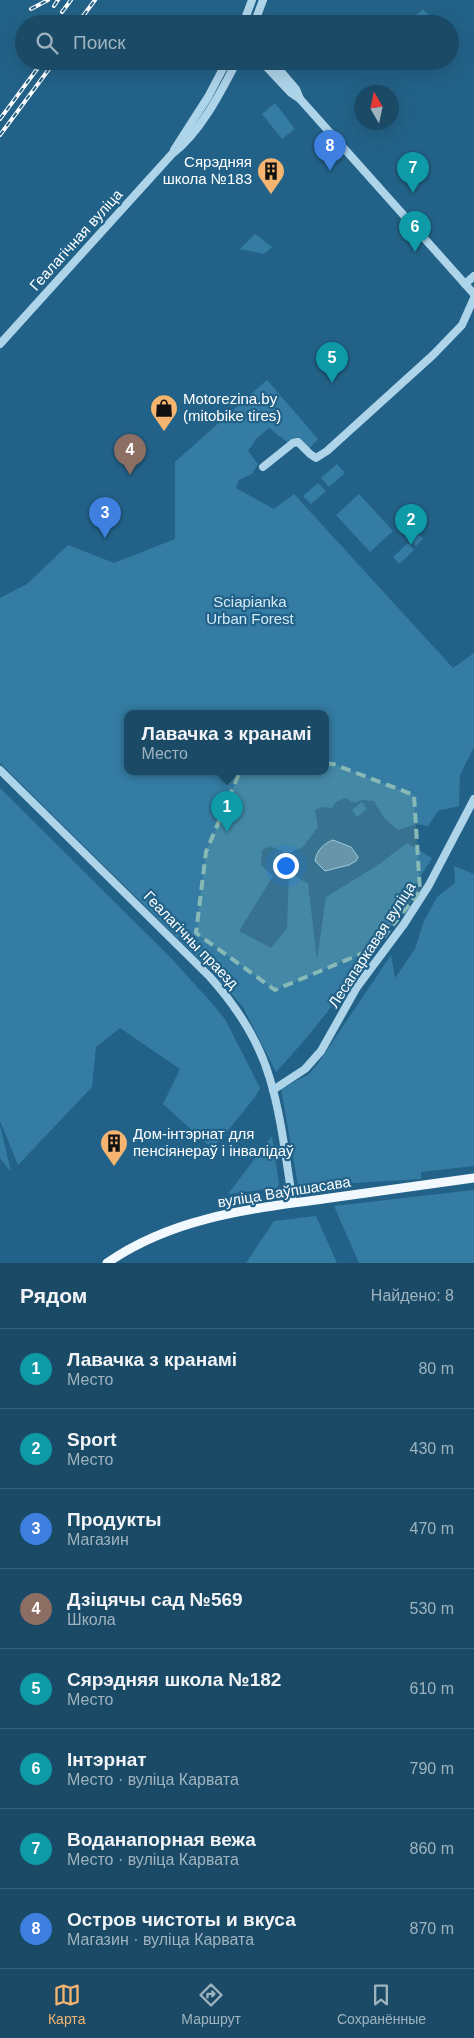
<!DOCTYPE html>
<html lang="ru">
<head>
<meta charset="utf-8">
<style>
	:root { --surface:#1a4a66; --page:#27546f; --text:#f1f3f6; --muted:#9fb3bf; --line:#38627a; --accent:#f5b570 }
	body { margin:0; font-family:Arial,sans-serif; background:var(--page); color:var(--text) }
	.compass { position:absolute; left:354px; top:85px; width:45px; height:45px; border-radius:50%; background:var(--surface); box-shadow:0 5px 20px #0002; rotate:351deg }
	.you { position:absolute; left:285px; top:865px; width:18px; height:18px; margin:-12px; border:4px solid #fff; border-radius:50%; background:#1a73e8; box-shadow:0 0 0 8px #1a73e833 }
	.badge { display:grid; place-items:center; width:32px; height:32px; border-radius:50%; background:var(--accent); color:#fff; font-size:16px; font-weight:700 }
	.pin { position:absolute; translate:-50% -41px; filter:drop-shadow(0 1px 2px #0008) }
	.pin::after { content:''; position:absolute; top:26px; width:18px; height:15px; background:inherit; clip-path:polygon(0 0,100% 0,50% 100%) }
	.popup { position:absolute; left:124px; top:710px; width:205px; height:65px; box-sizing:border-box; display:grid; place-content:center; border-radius:10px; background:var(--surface); filter:drop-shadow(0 1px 4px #0005); font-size:16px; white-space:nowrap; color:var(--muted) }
	.popup b { font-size:19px; color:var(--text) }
	.popup::after { content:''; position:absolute; left:50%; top:100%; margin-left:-10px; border:10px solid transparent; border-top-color:var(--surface) }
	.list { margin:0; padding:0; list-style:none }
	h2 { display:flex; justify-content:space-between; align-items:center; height:65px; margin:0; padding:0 20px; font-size:21px }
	h2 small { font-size:16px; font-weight:400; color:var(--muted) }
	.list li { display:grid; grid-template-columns:32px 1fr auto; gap:15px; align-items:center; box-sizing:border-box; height:80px; padding:0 20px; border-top:1px solid var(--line) }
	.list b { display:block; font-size:19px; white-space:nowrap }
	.list p { margin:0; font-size:16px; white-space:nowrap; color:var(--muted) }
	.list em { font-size:16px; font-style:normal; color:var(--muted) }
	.icon { flex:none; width:28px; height:28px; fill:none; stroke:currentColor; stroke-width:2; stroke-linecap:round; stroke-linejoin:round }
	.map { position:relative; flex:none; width:474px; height:1263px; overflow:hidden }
	.search { position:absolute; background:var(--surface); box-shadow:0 5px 20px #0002; left:15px; right:15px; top:15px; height:55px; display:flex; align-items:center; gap:12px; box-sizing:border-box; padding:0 18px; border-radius:28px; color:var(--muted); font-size:19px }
	.sheet { height:705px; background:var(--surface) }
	nav { display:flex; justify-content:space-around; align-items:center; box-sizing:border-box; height:70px; border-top:1px solid var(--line); background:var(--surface); font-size:14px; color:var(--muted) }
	nav a { display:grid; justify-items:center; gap:2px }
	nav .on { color:var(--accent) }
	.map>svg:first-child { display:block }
</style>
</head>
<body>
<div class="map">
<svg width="474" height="1263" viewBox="0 0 474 1263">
	<rect width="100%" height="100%" fill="#236288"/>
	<g fill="#347ca3" fill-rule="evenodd">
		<path d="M423,9L437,24H416L412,19Z"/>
		<path d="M275,103L295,129L282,139L262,114Z"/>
		<path d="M255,234L272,247L264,254L240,249Z"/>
		<path d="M267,380L318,439L310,448L287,442L269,428L257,438L248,451L258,464L252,474L239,480L236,488L274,509L294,494L453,668L474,653V747L460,775L459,806L438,811L428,826L416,824L398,830L384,818L374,801L362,800L354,803L345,798L336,802L332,808L322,807L315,810L318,827L303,847L287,854L270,846L262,850L261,865L273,876L239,931L271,948L287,928L289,872L308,884L317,960L326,897L378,865L407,843L432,858C386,933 336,1008 276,1072L243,1007L215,975L0,763V598L27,584L68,545L114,563L175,539V462ZM128,713H326V771H128Z"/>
		<path d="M337,464L345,473L329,487L321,478Z"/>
		<path d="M318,483L326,491L311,504L303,496Z"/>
		<path d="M359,494L393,531L370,552L336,515Z"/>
		<path d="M410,525L423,539L416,546L403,532Z"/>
		<path d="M408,543L414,550L399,564L393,557Z"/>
		<path d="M0,788L170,957L210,1001L225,1019L260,1088L255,1097L213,1149L163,1104L180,1069L120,1028L96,1047L92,1087L18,1165L0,1121Z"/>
		<path d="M362,802L367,809L357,817L352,810Z"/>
		<path d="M454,866L474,874V1166L421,1172V1179L304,1186L298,1185L281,1089L309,1074L317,1065L391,955L395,978L415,949L424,921L437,897L455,883Z"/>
		<path d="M0,1125L11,1172L0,1158Z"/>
		<path d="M272,1136L279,1184L277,1188L228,1194Z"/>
		<path d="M474,1190V1263H359L334,1206Z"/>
		<path d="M316,1216L337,1263H246L274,1221Z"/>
	</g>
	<path fill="#618ca5" stroke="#a2d2eb" d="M333,840L351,847L358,857L356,861L349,865L325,871L315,861C317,850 323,844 333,840Z"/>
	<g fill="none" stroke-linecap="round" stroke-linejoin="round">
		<g stroke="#aed4ea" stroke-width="8">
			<path d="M243,24L252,0"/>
			<path d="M254,24L263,0"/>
			<path d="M261,61L291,93L300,99L474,294"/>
			<path d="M272,61L296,89L300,99"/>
			<path d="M174,150L208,97L227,61"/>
			<path d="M465,284L474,276"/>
			<path d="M0,344L172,154C200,133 221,92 237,61"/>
			<path d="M263,467L293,443L298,442L310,454L316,458L327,451L433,355L462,325L474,298"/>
			<path d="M0,770L210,977C236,1006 259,1041 270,1079C282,1119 286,1162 293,1203"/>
			<path d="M273,1090L305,1069L321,1051L357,987L404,924L429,885L474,799"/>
		</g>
		<path stroke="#f1f9fe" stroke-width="9" d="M107,1263C171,1218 248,1209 323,1199C374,1192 424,1185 474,1178"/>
		<g stroke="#fff" stroke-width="4">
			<g id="rail">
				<path d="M54,6L58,0"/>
				<path d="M31,9L48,0"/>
				<path d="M62,12L71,0"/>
				<path d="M77,24L95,0"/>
				<path d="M0,119L43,61"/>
				<path d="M0,135L55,61"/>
			</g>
		</g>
		<use href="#rail" stroke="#236288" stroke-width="2" stroke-dasharray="5.5" stroke-linecap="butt"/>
	</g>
	<path fill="#87bab6" fill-opacity="0.2" stroke="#87bab6" stroke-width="4" stroke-dasharray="10 6" stroke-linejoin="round" d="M246,757L333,764L414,795L420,891L375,948L275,990L196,933L206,852Z"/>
	<defs>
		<g id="building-pin" transform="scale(1.4375)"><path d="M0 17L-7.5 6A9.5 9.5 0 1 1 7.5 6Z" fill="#f5b570" stroke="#236288"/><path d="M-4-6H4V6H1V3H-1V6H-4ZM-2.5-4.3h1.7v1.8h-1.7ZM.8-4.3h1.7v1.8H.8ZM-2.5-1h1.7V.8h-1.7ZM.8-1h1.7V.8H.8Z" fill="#111"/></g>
		<g id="shop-pin" transform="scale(1.4375)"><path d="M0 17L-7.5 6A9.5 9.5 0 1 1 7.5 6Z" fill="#f5b570" stroke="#236288"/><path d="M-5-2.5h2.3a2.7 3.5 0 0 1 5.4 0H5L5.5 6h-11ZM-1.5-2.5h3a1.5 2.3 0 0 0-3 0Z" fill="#111"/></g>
	</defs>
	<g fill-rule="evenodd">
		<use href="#building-pin" x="271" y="171"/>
		<use href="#shop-pin" x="164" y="408"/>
		<use href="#building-pin" x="114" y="1143"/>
	</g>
	<g text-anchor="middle" stroke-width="4.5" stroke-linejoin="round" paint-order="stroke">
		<g font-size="15" fill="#fff" stroke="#236288" text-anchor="start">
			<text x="252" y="167" text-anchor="end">Сярэдняя<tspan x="252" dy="17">школа №183</tspan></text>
			<text x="183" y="404">Motorezina.by<tspan x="183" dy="17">(mitobike tires)</tspan></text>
			<text x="133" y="1139">Дом-інтэрнат для<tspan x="133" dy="17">пенсіянераў і інвалідаў</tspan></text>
		</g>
		<g font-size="15" fill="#fff" stroke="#236288">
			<text transform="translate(76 240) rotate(-48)" y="5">Геалагічная вуліца</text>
			<text transform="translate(191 940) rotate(46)" y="5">Геалагічны праезд</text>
			<text transform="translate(372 945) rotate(-57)" y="5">Лесапаркавая вуліца</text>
			<text transform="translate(284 1192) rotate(-9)" y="5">вуліца Ваўпшасава</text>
		</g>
		<g font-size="15" fill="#d2eaf7" stroke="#236288">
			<text x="250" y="607">Sciapianka<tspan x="250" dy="17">Urban Forest</tspan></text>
		</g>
	</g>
</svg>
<svg class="compass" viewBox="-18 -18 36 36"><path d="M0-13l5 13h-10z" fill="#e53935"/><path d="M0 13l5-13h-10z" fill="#9fb3bf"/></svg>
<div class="you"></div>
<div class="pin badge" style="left:227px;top:832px;background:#0f9aa8">1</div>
<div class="popup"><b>Лавачка з кранамі</b>Место</div>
<div class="pin badge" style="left:411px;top:545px;background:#0f9aa8">2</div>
<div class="pin badge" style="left:105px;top:538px;background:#3f7fe0">3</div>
<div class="pin badge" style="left:130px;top:475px;background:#8d6e63">4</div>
<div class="pin badge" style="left:332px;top:383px;background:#0f9aa8">5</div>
<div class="pin badge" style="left:415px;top:252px;background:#0f9aa8">6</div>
<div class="pin badge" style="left:413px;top:193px;background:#0f9aa8">7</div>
<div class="pin badge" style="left:330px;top:171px;background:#3f7fe0">8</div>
<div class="search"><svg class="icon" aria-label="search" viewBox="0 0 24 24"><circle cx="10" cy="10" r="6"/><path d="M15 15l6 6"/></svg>Поиск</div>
</div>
<section class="sheet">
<h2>Рядом<small>Найдено: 8</small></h2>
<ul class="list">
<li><span class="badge" style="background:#0f9aa8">1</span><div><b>Лавачка з кранамі</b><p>Место</p></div><em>80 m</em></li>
<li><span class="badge" style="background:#0f9aa8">2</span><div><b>Sport</b><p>Место</p></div><em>430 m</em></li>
<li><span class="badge" style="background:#3f7fe0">3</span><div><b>Продукты</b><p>Магазин</p></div><em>470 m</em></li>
<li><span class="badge" style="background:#8d6e63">4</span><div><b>Дзіцячы сад №569</b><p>Школа</p></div><em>530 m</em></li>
<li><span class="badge" style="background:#0f9aa8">5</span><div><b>Сярэдняя школа №182</b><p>Место</p></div><em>610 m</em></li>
<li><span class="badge" style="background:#0f9aa8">6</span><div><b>Інтэрнат</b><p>Место · вуліца Карвата</p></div><em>790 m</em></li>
<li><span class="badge" style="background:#0f9aa8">7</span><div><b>Воданапорная вежа</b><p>Место · вуліца Карвата</p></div><em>860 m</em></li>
<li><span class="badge" style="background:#3f7fe0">8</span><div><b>Остров чистоты и вкуса</b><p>Магазин · вуліца Карвата</p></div><em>870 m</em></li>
</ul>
</section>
<nav>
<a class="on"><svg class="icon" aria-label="map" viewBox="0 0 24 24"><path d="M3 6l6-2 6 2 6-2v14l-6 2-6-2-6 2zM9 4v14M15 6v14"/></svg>Карта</a>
<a><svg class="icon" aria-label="directions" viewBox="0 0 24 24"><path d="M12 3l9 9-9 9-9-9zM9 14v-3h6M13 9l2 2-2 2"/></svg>Маршрут</a>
<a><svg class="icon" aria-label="saved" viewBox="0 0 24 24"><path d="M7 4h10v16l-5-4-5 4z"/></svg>Сохранённые</a>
</nav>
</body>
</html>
